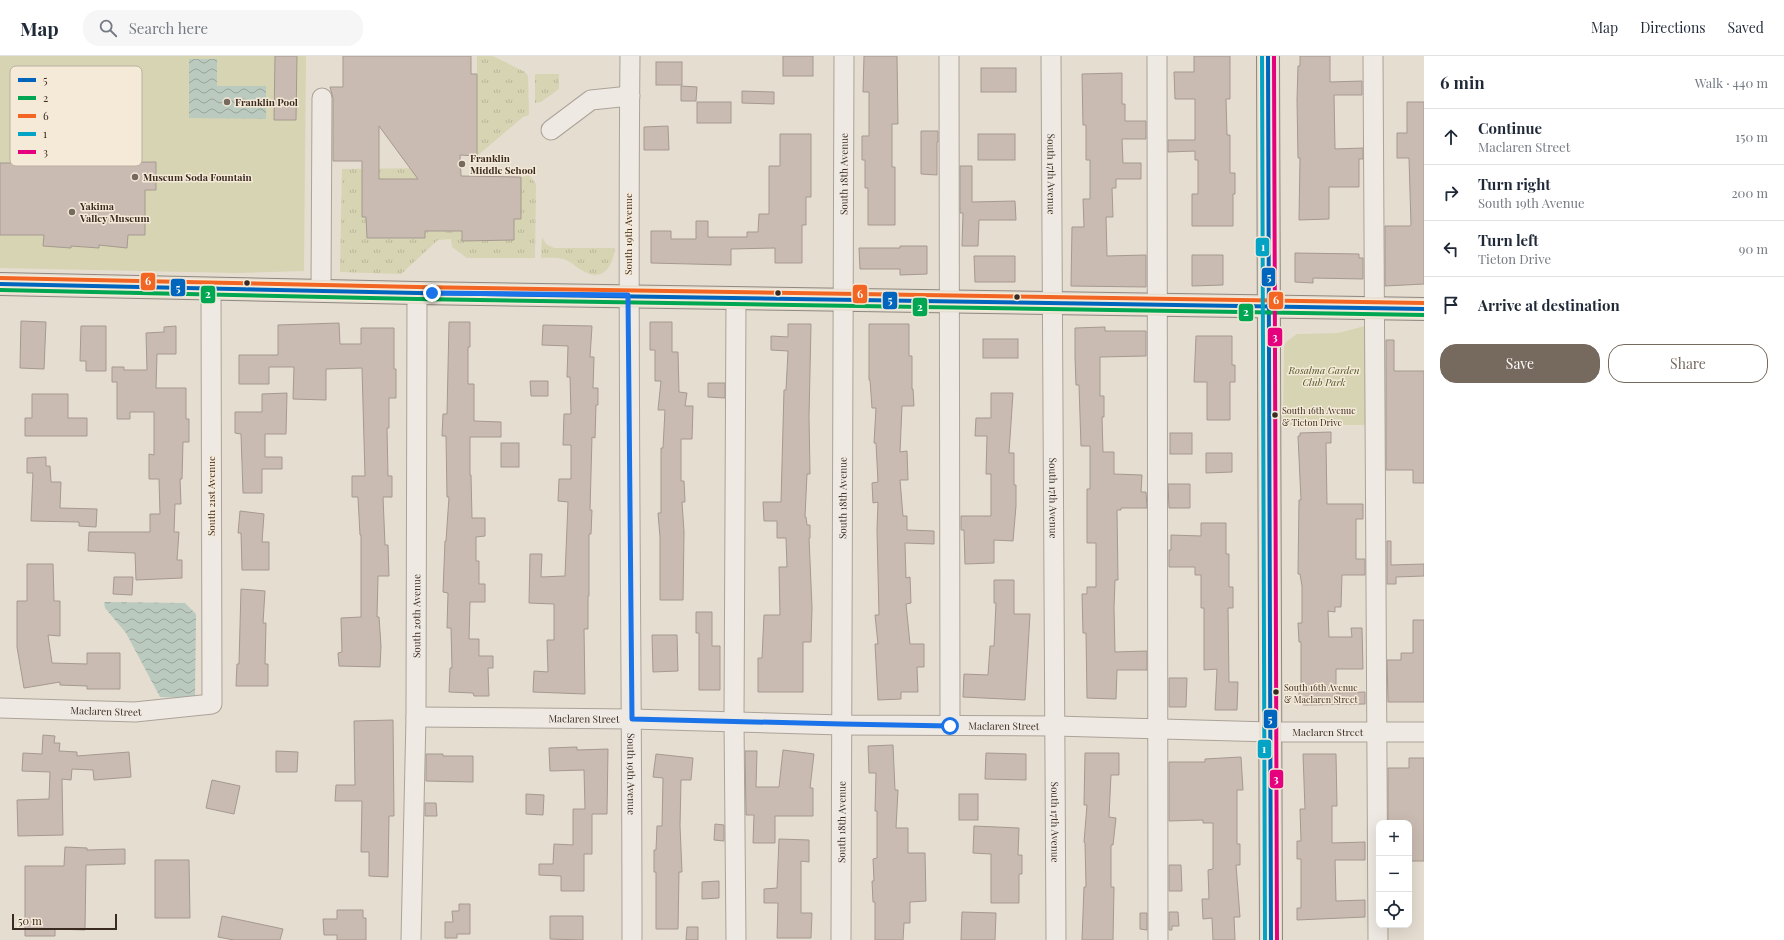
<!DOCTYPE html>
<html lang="en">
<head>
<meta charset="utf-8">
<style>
	:root { --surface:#fff; --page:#f6f6f7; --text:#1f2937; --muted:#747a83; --line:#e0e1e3; --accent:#76695e }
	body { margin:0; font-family:"Playfair Display",serif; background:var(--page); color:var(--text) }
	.controls { position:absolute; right:12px; bottom:12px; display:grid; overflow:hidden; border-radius:8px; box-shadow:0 4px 16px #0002 }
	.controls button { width:36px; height:36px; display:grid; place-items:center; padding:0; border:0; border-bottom:1px solid var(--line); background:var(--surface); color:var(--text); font:20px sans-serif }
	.scale { position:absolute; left:12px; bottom:10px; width:105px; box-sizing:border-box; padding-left:4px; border:2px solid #3a2b21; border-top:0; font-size:11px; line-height:14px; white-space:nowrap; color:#3a2b21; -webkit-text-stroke:3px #f5ead8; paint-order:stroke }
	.stop { position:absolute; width:12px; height:12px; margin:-9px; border:3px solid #1a73e8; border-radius:50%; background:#fff }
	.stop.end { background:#1a73e8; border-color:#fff; box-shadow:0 1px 4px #0008 }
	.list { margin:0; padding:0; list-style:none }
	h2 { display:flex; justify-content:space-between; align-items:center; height:52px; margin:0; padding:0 16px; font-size:17px }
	h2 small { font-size:13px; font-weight:400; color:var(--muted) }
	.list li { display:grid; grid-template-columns:26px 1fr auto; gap:12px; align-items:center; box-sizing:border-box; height:56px; padding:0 16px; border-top:1px solid var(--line) }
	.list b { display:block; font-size:15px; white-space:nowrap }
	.list p { margin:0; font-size:13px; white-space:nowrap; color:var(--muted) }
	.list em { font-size:13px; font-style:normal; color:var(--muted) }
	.actions { display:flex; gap:8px; padding:12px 16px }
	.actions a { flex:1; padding:9px 0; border:1px solid var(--accent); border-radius:16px; text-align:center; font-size:14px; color:var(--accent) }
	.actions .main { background:var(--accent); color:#fff }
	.icon { flex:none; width:22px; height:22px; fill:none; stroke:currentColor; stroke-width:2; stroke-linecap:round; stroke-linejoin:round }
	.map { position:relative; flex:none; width:1424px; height:884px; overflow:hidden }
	header { display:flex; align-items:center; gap:24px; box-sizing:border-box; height:56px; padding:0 20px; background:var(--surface); border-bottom:1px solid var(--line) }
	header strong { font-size:19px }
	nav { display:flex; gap:22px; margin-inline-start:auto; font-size:14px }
	.search { width:280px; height:36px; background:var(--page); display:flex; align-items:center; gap:10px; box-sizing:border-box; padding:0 14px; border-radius:16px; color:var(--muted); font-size:15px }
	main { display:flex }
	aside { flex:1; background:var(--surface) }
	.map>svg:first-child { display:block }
</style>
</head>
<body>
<header>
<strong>Map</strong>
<div class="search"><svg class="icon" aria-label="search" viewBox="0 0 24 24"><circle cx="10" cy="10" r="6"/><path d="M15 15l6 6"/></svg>Search here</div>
<nav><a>Map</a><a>Directions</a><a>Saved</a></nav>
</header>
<main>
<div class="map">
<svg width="1424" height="884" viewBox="0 0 1424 884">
	<defs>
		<pattern id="grass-tufts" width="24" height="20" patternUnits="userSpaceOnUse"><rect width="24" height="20" fill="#d6d4b3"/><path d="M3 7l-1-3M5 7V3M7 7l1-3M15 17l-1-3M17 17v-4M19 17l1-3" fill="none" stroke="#b8b69a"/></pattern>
		<pattern id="water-waves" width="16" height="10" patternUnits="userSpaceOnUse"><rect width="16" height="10" fill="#bbcabf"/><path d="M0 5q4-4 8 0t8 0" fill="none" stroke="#99a49b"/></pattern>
	</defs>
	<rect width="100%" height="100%" fill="#e5ddd0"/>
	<g fill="url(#grass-tufts)">
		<path d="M477,0H493L525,16L528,20L529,59L523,61L477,100Z"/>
		<path d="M535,18H559V33L541,46L535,47Z"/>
		<path d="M431,112V123H362V160L366,161L367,182H425V175H462L463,185L514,184V163H521V121L529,119L536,128L535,202H467L452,191L451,183L438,184L401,218L340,216L342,113Z"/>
		<path d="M542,181L546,188L554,192H615C613,209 604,226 585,216C578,213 573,207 566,204C558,201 549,202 541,202Z"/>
	</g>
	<g fill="#d6d4b3">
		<path d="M0,0H306L304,215L236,217L0,212Z"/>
		<path d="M1365,270V369H1283L1284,291L1286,286L1297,278L1338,277Z"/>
	</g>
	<g fill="url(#water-waves)">
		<path d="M189,3H217V30H266V63L189,62Z"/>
		<path d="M104,546L185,547L196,558L195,642L160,641L126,577L105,552Z"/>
	</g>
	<g fill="#c9bbb1" stroke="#a6998f" fill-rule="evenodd">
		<path d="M275,0H297L296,64H274Z"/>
		<path d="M343,0H471V18H477V100L460,99L461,120L521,121V163H514V184L462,185V175H425V182H367L366,161H362V105H333V42L330,31H343ZM379,70L418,123H379Z"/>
		<rect x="783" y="0" width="30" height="20"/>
		<path d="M864,0H897L898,68H892V111H895V169H868V132H865V104H862V80H869V36H863Z"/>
		<path d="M1194,0H1230V43H1226L1227,79H1230V117H1235V138H1233V170H1192V138H1198V104H1195V95L1168,96V84H1195V43H1175L1174,16H1194Z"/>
		<path d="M1300,0H1330V26L1362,25V39H1334L1335,93L1363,92V103H1359V131H1329V163L1299,164L1300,102H1298L1297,44L1298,10H1300Z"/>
		<rect x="656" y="6" width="26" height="23"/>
		<rect x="981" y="12" width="35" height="24"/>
		<path d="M1122,17V48H1125V65H1146V83H1122L1123,107H1141V123H1116V132H1112L1113,161H1106L1107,200L1146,199V231L1071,230L1072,171H1084L1083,143H1090V104H1086V69H1083L1082,18Z"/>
		<path d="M681,30L697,31L696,45H681Z"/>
		<path d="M742,35L774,36V48L742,47Z"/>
		<rect x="697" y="46" width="34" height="21"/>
		<path d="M1407,46H1424V228L1385,230V170H1410L1411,169L1409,102H1397V77H1407Z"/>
		<path d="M668,70L669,94H644V71Z"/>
		<path d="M921,75H938V86H937V119L921,118Z"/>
		<path d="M780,78H811V141H806V169H802V207H775V192L731,193V209L651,207V175H671V183H696V165H708V181H747V176H758L759,158H769V110H780Z"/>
		<rect x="978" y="78" width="37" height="26"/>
		<path d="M24,88L44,90V107L156,106V134H145V179H128L127,192L99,189V192L71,190V192L43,190L44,179H0V107H11L12,96L24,97Z"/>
		<path d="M960,110H972V146L1015,145L1016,164H979L978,190H962L963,157H960Z"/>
		<path d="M900,190H927V218L900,219V213H860L859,192H900Z"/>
		<path d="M1295,197L1359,198V202H1363V223L1313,222V227L1295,226Z"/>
		<path d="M1192,199H1223V229L1192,230Z"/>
		<path d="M974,200H1015V226H975Z"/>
		<path d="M21,265L46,266L44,313L20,312Z"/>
		<path d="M449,266H470V291H468V328H474V365L501,366V381H470V419H471L472,462H485V480L476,481V505H479V528H485V546H470L469,583H479V600H493V612H488L489,640H474L473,637L449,636L450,612H452L451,572H447L448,537L443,536L445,485H446L449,441H447L446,380H442L443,358H447Z"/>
		<path d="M650,266H672V296H678L679,336L687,337L685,350H693L692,383H681V425H684L685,446H682L684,476L683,544H660V481L658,457H661V392H663L665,354H658L661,325H655V294H650Z"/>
		<path d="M339,267L340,288H361V272H394V313H396V342H389V372H387L388,420H392V441H383L385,489H388L389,520H378L377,561H379L381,590L380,611L339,610L338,597L342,596L341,562L361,561V479H360L358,441H352V420H365L362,312L326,313V344L293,343L294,311H269V328H239V299H278V269Z"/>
		<path d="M788,268H811L809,361L810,418H807L805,461H806L807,469H810V482H809L812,552L811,586H803V636H758V602H762L764,559H780L779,511H787L786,482H777V465H764L763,446H781L784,334H786L788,295L771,294V280L788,281Z"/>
		<path d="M869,268H909V300H912V333H913L914,350H902L900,396L907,395L908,424H900L903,460H907V474L934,475V488L905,487L906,522L910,521L911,547L906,548L910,588H924V611H917L918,636H901V643L878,644L875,588H878L875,559H879L877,474L878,446L873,447L872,427L878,426L876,387H874L876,352H872L870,324H869Z"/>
		<path d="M543,269L592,270L590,301H594L593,332H598V349H596L595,382L592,381L590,454H592L591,478H589V540H588V573H584L585,638L533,636L534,615L548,616L547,584H554V548L529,547L530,498H542L541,521L565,520L568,446L558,445L559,423H571V389H563L564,358H571L570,321H567L568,290L542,289Z"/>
		<path d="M81,270H106V315H86V305H80Z"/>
		<path d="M176,270V298H157L156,332H186V363H189V386H183L182,423H180L181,448H175L174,476H179L177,504H182V522L136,524L135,497L88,495L89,476H150V458H160L159,423H149V398L154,399V356H130V363H117V326H112V311H124V314H147L146,277L164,276V271Z"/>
		<path d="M1105,271V275H1146V300L1100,301V340H1104V361H1102L1103,396H1114V418L1142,419L1141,436H1146L1147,452H1121V454H1117L1118,524H1115L1114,552L1115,596L1147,595V614H1117L1116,643L1087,642L1086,577H1083L1082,538H1087V531H1096V487H1087V433H1090V390H1081L1079,329H1076L1075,301V272Z"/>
		<path d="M1196,280H1232V309H1235V326H1230V364H1207V326H1194Z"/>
		<rect x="983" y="283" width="35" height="19"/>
		<path d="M1386,284H1394V315H1424V427H1413V414H1386Z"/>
		<path d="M530,325H548V340H531Z"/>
		<path d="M708,327H725V342L708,341Z"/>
		<path d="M287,337L286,378H265V401H282V413H262V437H243L241,378L235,377V356H262V338Z"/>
		<path d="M991,337H1013L1009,397H1014V429H1016V450L1013,485L994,484V507L965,508L964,474H961V460H991V418H986L987,380H975L976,362H991Z"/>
		<path d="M32,338H68V362H87V380H25V362H32Z"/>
		<path d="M1331,376V387H1326L1327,448H1363V463H1356V503H1365V519H1342L1341,551H1335V556L1328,555L1329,581H1352L1351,572H1362L1363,613H1336V637L1365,636V648L1303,649V647H1299V633H1301V586H1299L1298,567H1302V530L1300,518H1298L1299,444H1301L1298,380H1300V377Z"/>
		<rect x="1170" y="377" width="22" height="21"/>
		<rect x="501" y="387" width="18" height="24"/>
		<path d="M1206,397H1232V416L1206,417Z"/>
		<path d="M46,401V410H50L51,426H61L60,452L97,453L96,471L79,470V466L31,465L33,417H27V402Z"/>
		<path d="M1168,428H1190V452H1169Z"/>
		<path d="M240,455L264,458L262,486H269V514H242L241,477H238Z"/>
		<path d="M1201,467H1226V498H1229V531H1233V552H1228L1229,626H1238L1237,654H1215L1217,613L1204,614V552H1201V519H1195V511H1169V494H1171V479L1201,480Z"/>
		<path d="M1387,485H1391V509L1424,508V520L1396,521V528H1387Z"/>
		<path d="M27,508H53L54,545H60V580L48,579L52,607L87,608V597H120V633H87V630L60,629V626L24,632L17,591V545H27Z"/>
		<path d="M114,521H133L132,539L113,538Z"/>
		<path d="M994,524H1014V558H1030L1025,644L963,641L964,618L988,619L990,590H994L996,547H994Z"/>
		<path d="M241,533L265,535L263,567H266L265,608H268V630H236L237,608H239Z"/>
		<path d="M696,556H712V590H720V634H699V577H696Z"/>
		<path d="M1413,564H1424V646H1388L1387,604H1401V597H1413Z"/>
		<path d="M652,579H677L678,615L653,616Z"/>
		<path d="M1169,622H1187L1186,651H1169Z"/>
		<path d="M393,664L394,760H389L388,821L369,820V796H361L362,745H335L336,729H355L354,665Z"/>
		<path d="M43,679L55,680L54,687H60L59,695L77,696V700L129,696L131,721L94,724L93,714L72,713L71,724L62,723L63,779L18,780L17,744L49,743L50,716L22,715L23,697L42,698Z"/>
		<path d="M893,689L895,734H898L896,772H908V797H925L926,845L910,846V867H904L903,884H875V846H873L872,825H874L873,803L877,802V755H875L876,717H869L868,690Z"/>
		<path d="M577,691V694L608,693L607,758H592V798H584V835H561V820L539,819V808H553L554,788L573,789V753H585L584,714L550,715L549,692Z"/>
		<path d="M783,694L814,698L810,732H813V760H775V787H753L754,759H746L745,695H757L756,731H779Z"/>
		<path d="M276,695L298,696L297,716H276Z"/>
		<path d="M986,697L1026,698V724L985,723Z"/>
		<path d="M1085,697H1119V719H1111L1109,761L1116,762L1113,789H1111V831H1114L1113,884H1082L1084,831H1086L1085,787L1084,786L1087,749H1084Z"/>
		<path d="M426,698H443V700H473V726L426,725Z"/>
		<path d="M656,698L693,702L691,724H681L680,770L682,816H679L678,873H656V816H654V794H656L657,770H662L663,722L653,721Z"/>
		<path d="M1303,698H1336L1337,750H1332V787L1365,786V804H1335L1336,845L1365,844V861L1297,864V852H1301V803H1297V785H1301L1300,753H1305Z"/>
		<path d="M1241,701L1243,734H1237V788H1240V809H1236L1240,861H1234L1235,884H1213L1212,862L1203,863L1202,843H1209L1208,814L1213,813V767H1203V764L1169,765V706H1205V703Z"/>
		<path d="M1409,702H1424V805H1409V766H1388V712H1409Z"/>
		<path d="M212,724L240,730L234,758L206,752Z"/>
		<path d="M526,738L544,739L543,759L526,758Z"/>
		<rect x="959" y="738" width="19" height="26"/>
		<path d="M425,747H436L437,760H425Z"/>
		<path d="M715,768L724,769V785L714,784Z"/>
		<path d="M974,770L1019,772L1018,799H1022V818H1019V847H991V798L973,797Z"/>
		<path d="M779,783L809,784V806L801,805V857H812L811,882H777L778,847H764V833L777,832Z"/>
		<path d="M65,791L87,792V794L125,793V808L86,809L85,874L55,873V880H25V810H64Z"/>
		<path d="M155,804H189L190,862H155Z"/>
		<path d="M1169,809H1181L1182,835H1169Z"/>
		<path d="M719,825V842L702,843V826Z"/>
		<path d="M459,848H470V878H457V882H445V866H453L452,855H459Z"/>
		<path d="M337,854H363V862H366V884H337V879H324L323,863H337Z"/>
		<path d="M962,856L996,857L995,884H961Z"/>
		<path d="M1169,856H1178L1179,870H1172V874H1169Z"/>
		<path d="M1140,857H1147V874L1140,873Z"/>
		<path d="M222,860L283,873L280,884H234L218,881Z"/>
		<path d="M550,860H583V884L550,883Z"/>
		<path d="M687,871H698V884H686Z"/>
	</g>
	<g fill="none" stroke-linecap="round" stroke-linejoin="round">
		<g stroke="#aba399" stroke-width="21">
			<g id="minor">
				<path id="s1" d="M630,0C627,295 632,589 632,884"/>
				<path d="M949,0L950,669"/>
				<path id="s2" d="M1051,0L1056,884"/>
				<path d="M1157,0L1158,884"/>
				<path d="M1373,0L1378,884"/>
				<path d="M551,74L591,44L630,40"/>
				<path d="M321,234L322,42"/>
				<path d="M736,242L734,665L736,884"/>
				<path id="s3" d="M0,652L135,656L212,648L211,232"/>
				<path id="s4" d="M416,661L632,663L842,669L1055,670L1270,676H1424"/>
				<path id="s5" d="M411,884L416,661L417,237"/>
				<path id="s6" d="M841,884L844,0"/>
			</g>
		</g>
		<g stroke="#90887f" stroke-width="24">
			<g id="major">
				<path d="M1268,0L1271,884"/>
				<path d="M0,228L417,237L1424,253"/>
			</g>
		</g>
		<use href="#minor" stroke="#eee9e2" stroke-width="19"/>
		<use href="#major" stroke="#e5ded3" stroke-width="22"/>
		<g stroke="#f5ead8" stroke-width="7">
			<g id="bus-1">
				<path d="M1268,0L1271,884"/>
				<path d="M0,228L417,237L1424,253"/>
			</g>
		</g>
		<g stroke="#f5ead8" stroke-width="7">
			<path id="bus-2" d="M0,234L417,243L1424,259"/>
		</g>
		<g stroke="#f5ead8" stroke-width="7">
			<path id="bus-3" d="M0,222L417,231L1424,247"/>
		</g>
		<g stroke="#f5ead8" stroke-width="7">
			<path id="bus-4" d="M1262,0L1265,884"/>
		</g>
		<g stroke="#f5ead8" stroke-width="7">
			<path id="bus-5" d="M1274,0L1277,884"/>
		</g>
		<use href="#bus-1" stroke="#0065bd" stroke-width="4"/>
		<use href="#bus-2" stroke="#00a651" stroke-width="4"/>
		<use href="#bus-3" stroke="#f26522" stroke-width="4"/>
		<use href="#bus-4" stroke="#03a3c5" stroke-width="4"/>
		<use href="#bus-5" stroke="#e5007d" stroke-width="4"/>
	</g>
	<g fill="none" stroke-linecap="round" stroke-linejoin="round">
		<path stroke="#1a73e8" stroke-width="5" d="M432,237L628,239L632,663L842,668L950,670"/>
	</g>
	<g fill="#76695e" stroke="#f5ead8" stroke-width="1.5">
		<circle cx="227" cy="46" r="4"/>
		<circle cx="462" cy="108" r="4"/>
		<circle cx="135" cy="121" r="4"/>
		<circle cx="72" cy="156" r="4"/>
	</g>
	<g fill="#3a2b21" stroke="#f5ead8" stroke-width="1.5">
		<circle cx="247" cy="227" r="3.5"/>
		<circle cx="778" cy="237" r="3.5"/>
		<circle cx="1017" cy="241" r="3.5"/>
		<circle cx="1275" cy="359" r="3.5"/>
		<circle cx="1276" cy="636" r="3.5"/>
	</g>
	<g text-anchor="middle" stroke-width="3" stroke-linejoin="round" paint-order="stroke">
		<g font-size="9" fill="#3a2b21" stroke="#f5ead8" text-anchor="start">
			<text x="1282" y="358">South 16th Avenue<tspan x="1282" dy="12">&amp; Tieton Drive</tspan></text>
			<text x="1284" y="635">South 16th Avenue<tspan x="1284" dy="12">&amp; Maclaren Street</tspan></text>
		</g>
		<g font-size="10" font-weight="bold" fill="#3a2b21" stroke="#f5ead8" text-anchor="start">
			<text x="235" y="50">Franklin Pool</text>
			<text x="470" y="106">Franklin<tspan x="470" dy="12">Middle School</tspan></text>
			<text x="143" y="125">Museum Soda Fountain</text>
			<text x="80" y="154">Yakima<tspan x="80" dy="12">Valley Museum</tspan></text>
		</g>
		<g font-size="10" fill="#3a2b21" stroke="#f5ead8">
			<text dy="4" stroke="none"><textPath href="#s6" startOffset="766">South 18th Avenue</textPath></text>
			<text dy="4" stroke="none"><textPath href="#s2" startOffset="118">South 17th Avenue</textPath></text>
			<text transform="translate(628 178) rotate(-90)" y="4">South 19th Avenue</text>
			<text transform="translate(211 440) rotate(-90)" y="4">South 21st Avenue</text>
			<text dy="4" stroke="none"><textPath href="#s6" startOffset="442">South 18th Avenue</textPath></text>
			<text dy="4" stroke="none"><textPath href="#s2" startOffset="442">South 17th Avenue</textPath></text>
			<text dy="4" stroke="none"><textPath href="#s5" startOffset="324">South 20th Avenue</textPath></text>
			<text dy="4" stroke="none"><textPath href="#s3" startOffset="106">Maclaren Street</textPath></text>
			<text dy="4" stroke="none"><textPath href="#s4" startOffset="168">Maclaren Street</textPath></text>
			<text dy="4" stroke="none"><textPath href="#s4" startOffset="588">Maclaren Street</textPath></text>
			<text dy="4" stroke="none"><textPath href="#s4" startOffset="912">Maclaren Street</textPath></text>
			<text dy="4" stroke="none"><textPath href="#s1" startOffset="718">South 19th Avenue</textPath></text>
			<text dy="4" stroke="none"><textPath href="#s6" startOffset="118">South 18th Avenue</textPath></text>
			<text dy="4" stroke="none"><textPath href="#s2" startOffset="766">South 17th Avenue</textPath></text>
		</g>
		<g font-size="10" font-style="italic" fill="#4f5628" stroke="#f5ead8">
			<text x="1324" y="318">Rosalma Garden<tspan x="1324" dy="12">Club Park</tspan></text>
		</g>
	</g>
	<rect x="10" y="10" width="132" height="100" rx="6" fill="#f5ead8" stroke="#bdb1a1" stroke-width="1"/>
	<rect x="18" y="22" width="18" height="4" fill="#0065bd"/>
	<rect x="18" y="40" width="18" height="4" fill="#00a651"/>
	<rect x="18" y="58" width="18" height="4" fill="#f26522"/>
	<rect x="18" y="76" width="18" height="4" fill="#03a3c5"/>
	<rect x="18" y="94" width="18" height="4" fill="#e5007d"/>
	<g font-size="11" fill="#3a2b21">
		<text x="43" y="28">5</text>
		<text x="43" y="46">2</text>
		<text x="43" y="64">6</text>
		<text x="43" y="82">1</text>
		<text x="43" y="100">3</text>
	</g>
	<g stroke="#f5ead8" stroke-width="1.5">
		<rect x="1255" y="181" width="15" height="20" rx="4" fill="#03a3c5"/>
		<rect x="1261" y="211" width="15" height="20" rx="4" fill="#0065bd"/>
		<rect x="140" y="216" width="16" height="19" rx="4" fill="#f26522"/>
		<rect x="170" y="222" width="16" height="19" rx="4" fill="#0065bd"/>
		<rect x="852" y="228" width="16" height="20" rx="4" fill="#f26522"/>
		<rect x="200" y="229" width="16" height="19" rx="4" fill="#00a651"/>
		<rect x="882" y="235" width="16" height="19" rx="4" fill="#0065bd"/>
		<rect x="1268" y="235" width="16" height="19" rx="4" fill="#f26522"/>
		<rect x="912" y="241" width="16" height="20" rx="4" fill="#00a651"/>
		<rect x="1238" y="247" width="16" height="19" rx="4" fill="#00a651"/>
		<rect x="1267" y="271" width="16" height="20" rx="4" fill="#e5007d"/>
		<rect x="1263" y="653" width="15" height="20" rx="4" fill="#0065bd"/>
		<rect x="1257" y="683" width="15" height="20" rx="4" fill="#03a3c5"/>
		<rect x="1269" y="713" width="15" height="20" rx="4" fill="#e5007d"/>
	</g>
	<g font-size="11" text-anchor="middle" font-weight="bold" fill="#fff">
		<text x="1263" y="195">1</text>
		<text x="1269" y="225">5</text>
		<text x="148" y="229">6</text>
		<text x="178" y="236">5</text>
		<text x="860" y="242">6</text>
		<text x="208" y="242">2</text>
		<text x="890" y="248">5</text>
		<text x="1276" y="248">6</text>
		<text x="920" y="255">2</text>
		<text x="1246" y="260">2</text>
		<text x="1275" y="285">3</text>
		<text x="1270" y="667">5</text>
		<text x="1264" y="697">1</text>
		<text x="1276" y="727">3</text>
	</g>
</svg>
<div class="controls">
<button>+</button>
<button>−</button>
<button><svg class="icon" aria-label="locate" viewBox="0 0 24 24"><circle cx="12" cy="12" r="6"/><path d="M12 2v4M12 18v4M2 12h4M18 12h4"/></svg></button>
</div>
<div class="scale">50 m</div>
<div class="stop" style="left:950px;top:670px"></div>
<div class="stop end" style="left:432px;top:237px"></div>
</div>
<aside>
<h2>6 min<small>Walk · 440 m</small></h2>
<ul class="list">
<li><svg class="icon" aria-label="ahead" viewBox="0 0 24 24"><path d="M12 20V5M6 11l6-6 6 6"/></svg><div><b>Continue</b><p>Maclaren Street</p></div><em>150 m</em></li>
<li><svg class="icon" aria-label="right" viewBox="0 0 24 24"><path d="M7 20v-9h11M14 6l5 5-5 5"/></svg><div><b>Turn right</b><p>South 19th Avenue</p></div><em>200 m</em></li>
<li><svg class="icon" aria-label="left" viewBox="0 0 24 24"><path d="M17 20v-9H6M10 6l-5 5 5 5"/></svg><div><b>Turn left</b><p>Tieton Drive</p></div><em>90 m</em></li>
<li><svg class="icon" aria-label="arrive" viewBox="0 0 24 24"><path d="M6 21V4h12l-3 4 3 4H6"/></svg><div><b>Arrive at destination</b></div></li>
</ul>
<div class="actions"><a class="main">Save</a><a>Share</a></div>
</aside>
</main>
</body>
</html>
